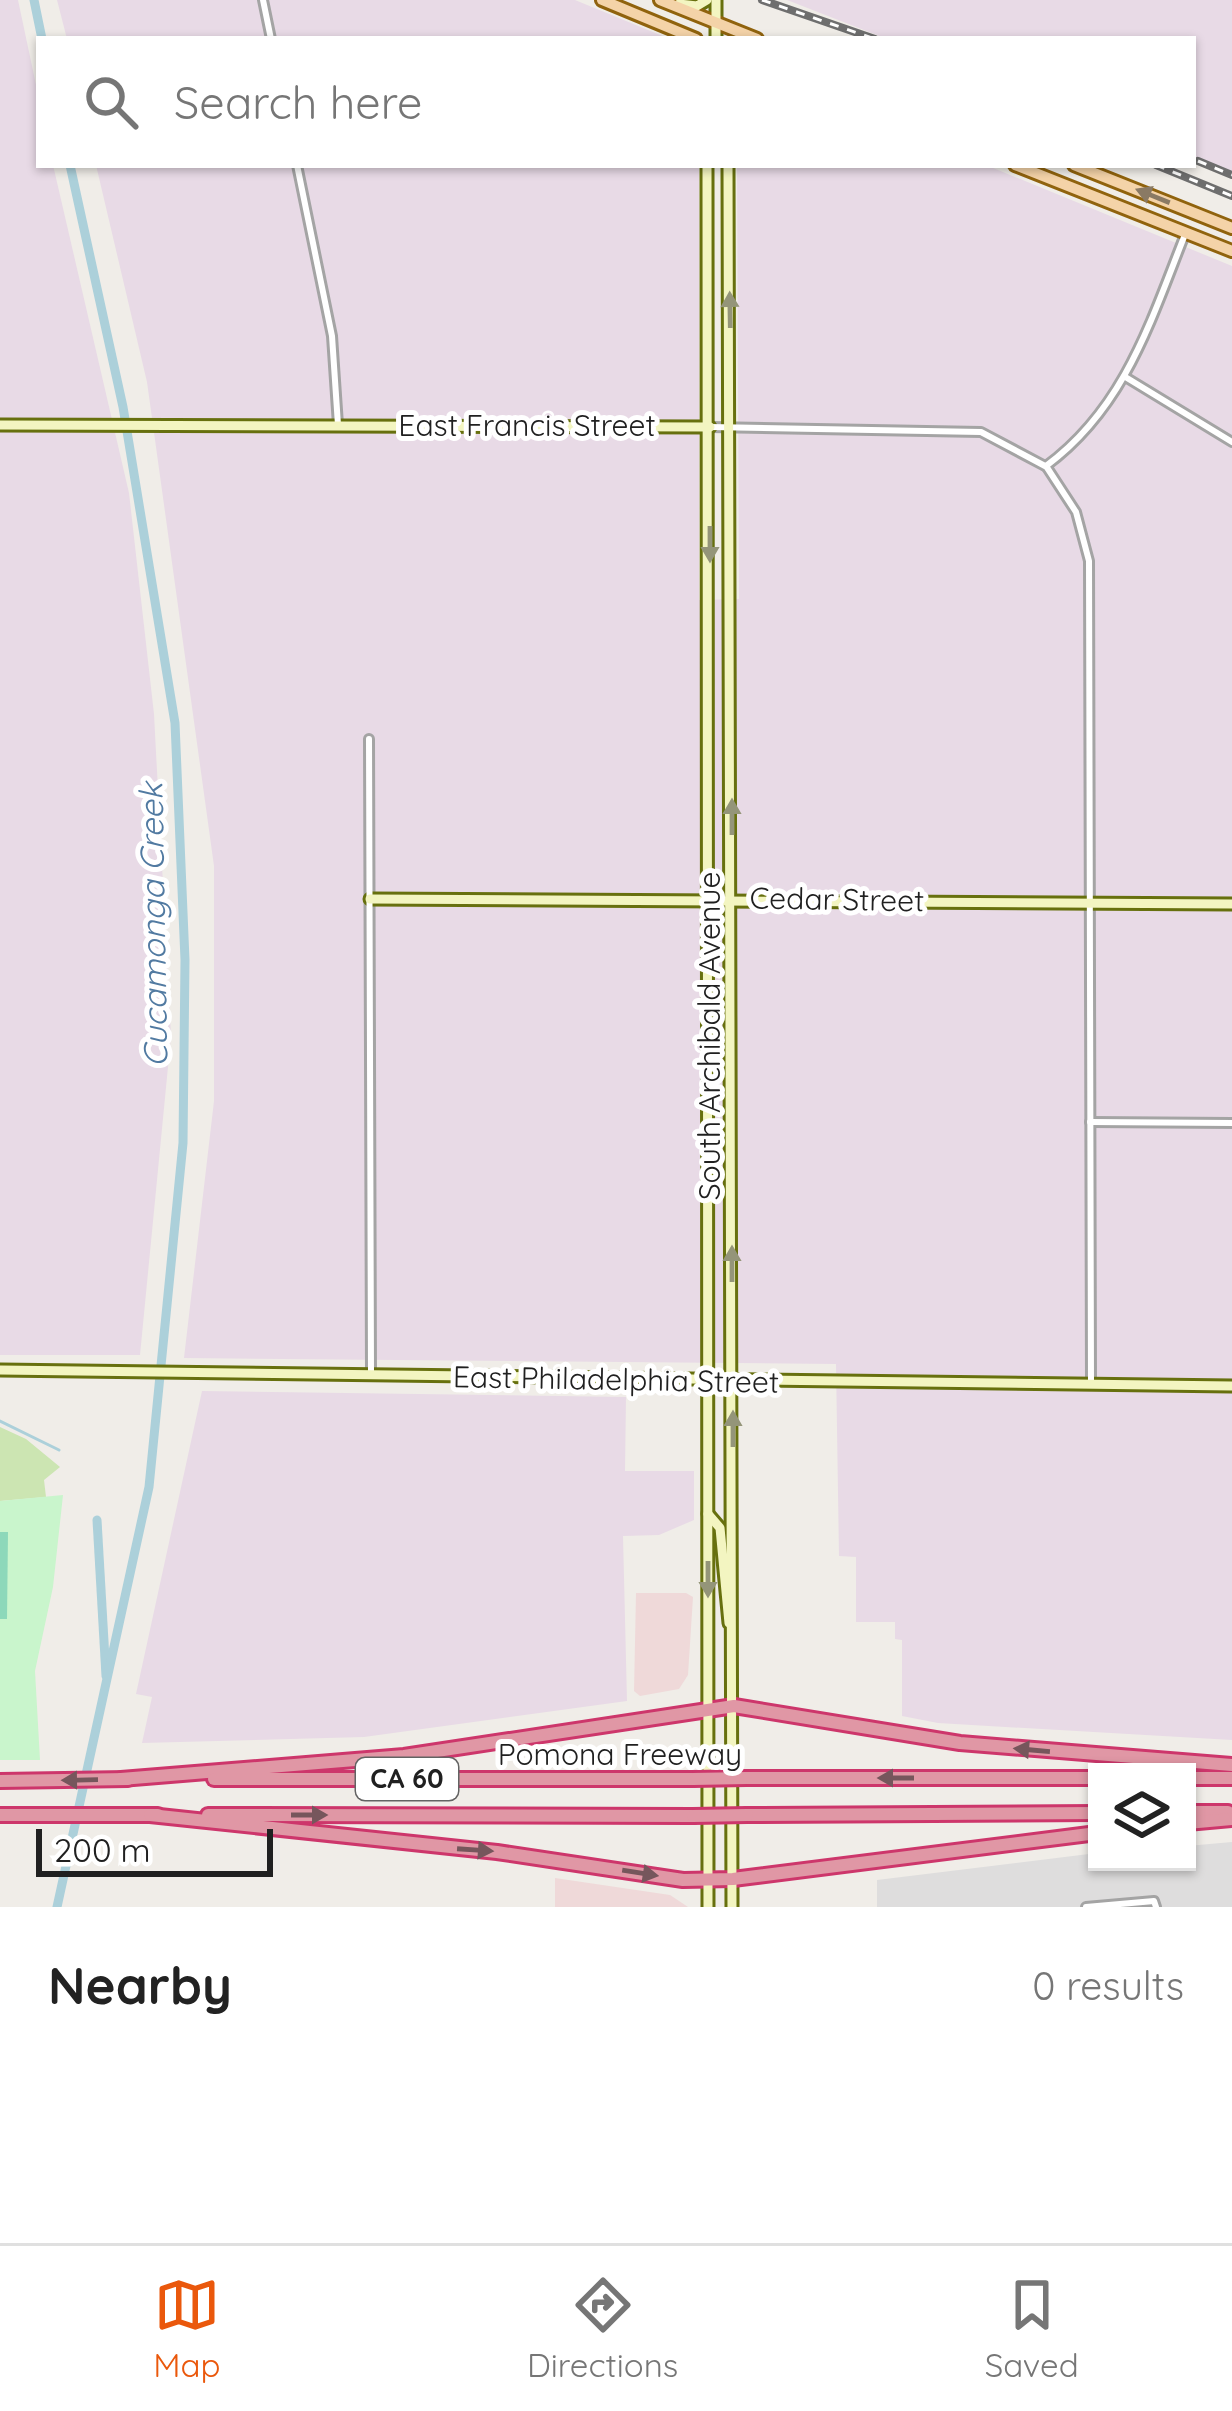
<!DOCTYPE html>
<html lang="en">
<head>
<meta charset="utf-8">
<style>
	:root { --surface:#fff; --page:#f2f2f2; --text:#222; --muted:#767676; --line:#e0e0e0; --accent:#ea580c }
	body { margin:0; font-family:Quicksand,sans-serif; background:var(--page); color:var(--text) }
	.controls { position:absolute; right:36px; bottom:36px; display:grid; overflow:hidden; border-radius:0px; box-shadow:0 3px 9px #0004 }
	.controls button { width:108px; height:108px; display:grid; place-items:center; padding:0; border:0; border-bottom:3px solid var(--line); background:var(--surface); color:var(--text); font:60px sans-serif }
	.scale { position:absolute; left:36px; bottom:30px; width:237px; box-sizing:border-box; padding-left:12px; border:6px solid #202020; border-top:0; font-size:33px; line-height:42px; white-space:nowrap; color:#202020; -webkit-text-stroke:9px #fff; paint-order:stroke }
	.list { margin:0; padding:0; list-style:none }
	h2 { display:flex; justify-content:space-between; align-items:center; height:156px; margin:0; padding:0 48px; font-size:51px }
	h2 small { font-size:39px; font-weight:400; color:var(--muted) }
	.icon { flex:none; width:66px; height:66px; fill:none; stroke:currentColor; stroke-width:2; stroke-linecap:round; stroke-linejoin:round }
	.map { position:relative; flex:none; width:1232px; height:1907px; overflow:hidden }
	.search { position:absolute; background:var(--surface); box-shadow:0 3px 9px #0004; left:36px; right:36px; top:36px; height:132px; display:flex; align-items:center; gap:30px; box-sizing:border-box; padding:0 42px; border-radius:0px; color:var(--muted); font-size:45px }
	.sheet { height:336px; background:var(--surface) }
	nav { display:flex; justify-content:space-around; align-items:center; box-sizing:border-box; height:168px; border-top:3px solid var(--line); background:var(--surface); font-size:33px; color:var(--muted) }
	nav a { display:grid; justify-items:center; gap:6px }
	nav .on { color:var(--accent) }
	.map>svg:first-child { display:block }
</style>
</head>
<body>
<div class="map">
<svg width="1232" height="1907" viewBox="0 0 1232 1907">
	<rect width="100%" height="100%" fill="#f0ede8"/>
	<path fill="#dedddd" d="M1232,1842V1907H877V1880L1097,1853V1862H1187V1846Z"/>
	<g fill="#efd9d9">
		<path d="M636,1593H686L693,1597L688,1675L679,1689L640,1696L634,1691Z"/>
		<path d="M555,1878L670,1895L688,1907H555Z"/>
	</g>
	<g fill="#e8dae6">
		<path d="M0,0H18L39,99V165H53L129,493L154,714L171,1036L140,1355H0Z"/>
		<path d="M57,0H575L670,39H67Z"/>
		<path d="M787,0H1232V174L1193,158V39H887Z"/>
		<path d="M96,165H699V600L739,599L737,165H986L1232,266V1740L938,1723L902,1716V1640L895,1639V1622H856V1557L839,1556L836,1364L184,1358L214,1101V866L147,382Z"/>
		<path d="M202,1391L626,1397L625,1471H694V1520L659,1535L623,1536L627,1701L364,1737L142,1743L152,1697L136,1694Z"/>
	</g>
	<path fill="#cce5b2" d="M0,1427L26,1439L60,1467L44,1480L46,1497L0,1501Z"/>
	<path fill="#c9f5cc" d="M63,1495L53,1587L35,1671L40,1760H0V1501Z"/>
	<path fill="#8dd8ba" d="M0,1532H8L7,1619H0Z"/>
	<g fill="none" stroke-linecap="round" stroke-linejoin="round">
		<path stroke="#acd0da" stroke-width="3" d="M0,1421L59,1450"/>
		<g stroke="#acd0da" stroke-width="9">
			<path d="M34,0L42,39"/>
			<path d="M97,1520L106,1676"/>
			<path d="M57,1907L149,1487L183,1143L185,960L175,723L123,407L70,165"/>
		</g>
		<g stroke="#a4a4a4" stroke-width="12">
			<g id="street">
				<path d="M263,0L271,39"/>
				<path d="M297,165L332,336L338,425"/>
				<path d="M1127,378L1232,442"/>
				<path d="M710,427L981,432L1045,466"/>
				<path d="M369,739L371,1373"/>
				<path d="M1090,1122L1232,1123"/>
				<path d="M1091,1385L1089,561L1076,512L1046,466C1125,408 1151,320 1186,232"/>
				<path d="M1086,1907L1154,1901L1156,1907"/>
			</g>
		</g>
		<g stroke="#67700e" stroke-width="15">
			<g id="secondary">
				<path d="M679,4L697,6L707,0"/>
				<path d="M716,39V0"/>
				<path d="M707,165L708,1907"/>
				<path d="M728,165L732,1907"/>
				<path d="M0,425L710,427"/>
				<path d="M370,899L1232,904"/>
				<path d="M0,1370L1232,1386"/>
				<path d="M708,1514L720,1528L729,1623"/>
			</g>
		</g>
		<g stroke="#90630d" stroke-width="16">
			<g id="primary">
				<path d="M602,0L696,39"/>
				<path d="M660,0L757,39"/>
				<path d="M1015,165L1232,251"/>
				<path d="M1074,165L1232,228"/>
			</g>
		</g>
		<g stroke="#cd366b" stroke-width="18">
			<g id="highway">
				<path d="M746,1778H1097"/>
				<path d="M1187,1778H1232"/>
				<path d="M121,1779L404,1756L734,1706L960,1743L1232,1765"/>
				<path d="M214,1779H693"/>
				<path d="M0,1781L128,1779"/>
				<path d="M1187,1812H1228"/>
				<path d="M0,1815H158"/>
				<path d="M150,1815L497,1852L683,1880L733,1879L1097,1833"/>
				<path d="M208,1815L693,1816"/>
				<path d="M747,1815L1097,1813"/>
				<path d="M1187,1823L1232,1819"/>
			</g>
		</g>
		<use href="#street" stroke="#fff" stroke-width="6"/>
		<use href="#secondary" stroke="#f3f5c1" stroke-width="9"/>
		<use href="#primary" stroke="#f4d3a8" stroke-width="10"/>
		<use href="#highway" stroke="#e097a5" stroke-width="12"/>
		<g stroke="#6e6e6e" stroke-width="8">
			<g id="rail">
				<path d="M762,0L875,39"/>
				<path d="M1198,161L1232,175"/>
				<path d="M1156,165L1232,196"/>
			</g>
		</g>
		<use href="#rail" stroke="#fff" stroke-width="3" stroke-dasharray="9" stroke-linecap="butt"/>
		<g stroke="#cd366b" stroke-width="18" stroke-linecap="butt">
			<g id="highway-bridge">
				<path d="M693,1779L746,1778"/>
				<path d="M693,1816L747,1815"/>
			</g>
		</g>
		<use href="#highway-bridge" stroke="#e097a5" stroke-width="12"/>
	</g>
	<defs><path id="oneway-solid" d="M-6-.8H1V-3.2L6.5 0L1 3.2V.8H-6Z" transform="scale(3)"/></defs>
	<use fill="#8a7a64" href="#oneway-solid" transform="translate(1153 196) rotate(-158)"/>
	<g fill="#949579">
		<use href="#oneway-solid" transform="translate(730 310) rotate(-91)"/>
		<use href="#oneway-solid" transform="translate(710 544) rotate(90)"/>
		<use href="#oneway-solid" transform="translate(732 817) rotate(-90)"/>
		<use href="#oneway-solid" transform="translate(732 1264) rotate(-90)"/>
		<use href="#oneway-solid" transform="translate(733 1429) rotate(-90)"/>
		<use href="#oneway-solid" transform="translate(708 1579) rotate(90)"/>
	</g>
	<g fill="#76565c">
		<use href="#oneway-solid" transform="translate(1032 1750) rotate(-175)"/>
		<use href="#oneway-solid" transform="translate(896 1778) rotate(180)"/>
		<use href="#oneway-solid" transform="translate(80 1780) rotate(179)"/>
		<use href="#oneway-solid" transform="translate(309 1815)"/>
		<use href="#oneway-solid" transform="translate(475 1850) rotate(4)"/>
		<use href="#oneway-solid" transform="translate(640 1873) rotate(9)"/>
	</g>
	<g text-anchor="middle" stroke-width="10" stroke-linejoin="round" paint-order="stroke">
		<rect fill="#fff" stroke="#636363" stroke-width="3" x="356" y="1758" width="102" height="42" rx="9"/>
		<g font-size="27" font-weight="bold" fill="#202020">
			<text x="407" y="1788">CA 60</text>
		</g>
		<g font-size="30" fill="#202020" stroke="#fff">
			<text x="527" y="436">East Francis Street</text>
			<text transform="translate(837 900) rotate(1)" y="10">Cedar Street</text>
			<text transform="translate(710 1036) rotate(-90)" y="10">South Archibald Avenue</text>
			<text transform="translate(616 1380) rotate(1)" y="10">East Philadelphia Street</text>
			<text x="620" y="1765">Pomona Freeway</text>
		</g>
		<g font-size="33" font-style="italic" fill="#517aa1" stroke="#fff">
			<text transform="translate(153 925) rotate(-91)" y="12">Cucamonga Creek</text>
		</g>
	</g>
</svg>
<div class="controls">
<button><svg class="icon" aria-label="layers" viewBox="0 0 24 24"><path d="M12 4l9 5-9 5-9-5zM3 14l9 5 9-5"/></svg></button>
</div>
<div class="scale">200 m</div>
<div class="search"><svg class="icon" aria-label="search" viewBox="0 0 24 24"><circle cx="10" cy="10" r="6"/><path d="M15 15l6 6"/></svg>Search here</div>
</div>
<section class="sheet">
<h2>Nearby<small>0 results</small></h2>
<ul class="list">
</ul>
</section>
<nav>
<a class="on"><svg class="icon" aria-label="map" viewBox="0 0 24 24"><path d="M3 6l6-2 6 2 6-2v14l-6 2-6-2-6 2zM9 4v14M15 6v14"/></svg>Map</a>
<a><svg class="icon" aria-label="directions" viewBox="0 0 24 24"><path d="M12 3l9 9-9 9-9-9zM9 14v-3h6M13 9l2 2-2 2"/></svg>Directions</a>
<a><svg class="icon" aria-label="saved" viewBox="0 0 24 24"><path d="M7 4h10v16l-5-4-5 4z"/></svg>Saved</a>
</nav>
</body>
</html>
